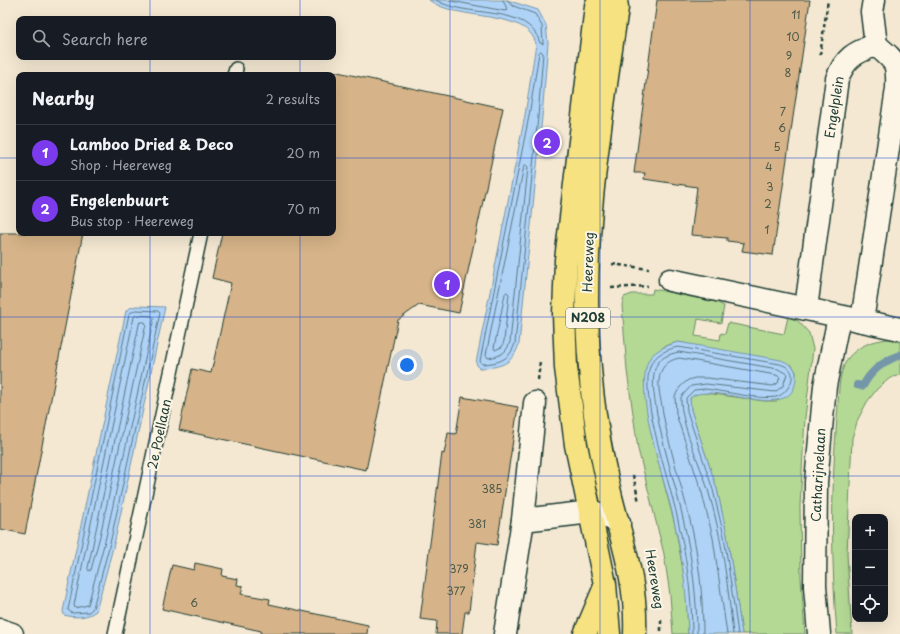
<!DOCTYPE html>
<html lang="en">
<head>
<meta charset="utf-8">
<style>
	:root { --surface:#171b24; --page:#242831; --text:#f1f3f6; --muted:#9ea1a6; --line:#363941; --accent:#7c3aed }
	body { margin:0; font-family:"Playpen Sans",sans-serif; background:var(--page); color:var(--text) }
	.controls { position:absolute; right:12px; bottom:12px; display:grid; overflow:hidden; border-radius:8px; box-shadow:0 4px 16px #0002 }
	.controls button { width:36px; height:36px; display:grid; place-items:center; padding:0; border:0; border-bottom:1px solid var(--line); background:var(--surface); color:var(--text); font:20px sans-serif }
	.you { position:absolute; left:407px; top:365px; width:14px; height:14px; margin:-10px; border:3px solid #fff; border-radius:50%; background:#1a73e8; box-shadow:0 0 0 6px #1a73e833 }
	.badge { display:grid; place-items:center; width:26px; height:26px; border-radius:50%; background:var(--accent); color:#fff; font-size:13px; font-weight:700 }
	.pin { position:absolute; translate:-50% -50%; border:2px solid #fff; box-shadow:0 1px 4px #0006 }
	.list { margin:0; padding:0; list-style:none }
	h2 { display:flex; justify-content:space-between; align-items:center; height:52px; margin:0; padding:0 16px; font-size:17px }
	h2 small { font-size:13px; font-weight:400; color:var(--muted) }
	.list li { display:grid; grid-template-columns:26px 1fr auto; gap:12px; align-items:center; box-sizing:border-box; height:56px; padding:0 16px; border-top:1px solid var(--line) }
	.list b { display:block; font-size:15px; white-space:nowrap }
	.list p { margin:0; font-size:13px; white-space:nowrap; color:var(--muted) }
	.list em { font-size:13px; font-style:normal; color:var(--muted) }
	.icon { flex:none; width:22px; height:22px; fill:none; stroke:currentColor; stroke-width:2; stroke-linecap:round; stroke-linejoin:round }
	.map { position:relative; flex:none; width:900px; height:634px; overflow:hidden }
	.search { position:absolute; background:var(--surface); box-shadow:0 4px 16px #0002; left:16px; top:16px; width:320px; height:44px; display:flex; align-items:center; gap:10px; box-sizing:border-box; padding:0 14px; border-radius:8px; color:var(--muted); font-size:15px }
	.panel { position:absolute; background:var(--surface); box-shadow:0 4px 16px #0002; left:16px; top:72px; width:320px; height:164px; border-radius:8px }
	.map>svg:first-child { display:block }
</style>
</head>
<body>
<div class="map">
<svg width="900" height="634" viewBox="0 0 900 634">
	<rect width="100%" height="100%" fill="#f4e8d2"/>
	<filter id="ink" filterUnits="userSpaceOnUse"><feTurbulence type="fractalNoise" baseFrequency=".025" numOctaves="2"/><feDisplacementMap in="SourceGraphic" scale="8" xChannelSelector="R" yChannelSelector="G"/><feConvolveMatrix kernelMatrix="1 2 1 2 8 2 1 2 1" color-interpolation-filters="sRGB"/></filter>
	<g filter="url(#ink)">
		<g fill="#b4d994" stroke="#6a8b64">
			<path d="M653,289L716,302L724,306L721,323L698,319L695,336L720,340L721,333L725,334L728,323L784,334L788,317L798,321L809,333L813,349L805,418L800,506L801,578L805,634H742L727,535L717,489L691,410L690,398L696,393H706L764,401H777L795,380L796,372L792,365L678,342L665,346L654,354L644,380L653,442L675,525L686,587L688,634H673L670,595L664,554L638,449L627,371L622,305L624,297L632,294H652Z"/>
			<path d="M888,339H900V375L890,378L877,389L867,402L858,419L852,438L847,554L852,634H837C831,561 831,490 837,418C839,400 837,373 848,358C859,345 872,341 888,339Z"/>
		</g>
		<g fill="#afd2f7" stroke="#7596a9">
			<path d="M429,0H507L538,10L546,25L548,43L542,117L519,344C513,364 500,368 479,368L476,363L525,115L536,44C528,9 457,22 429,0Z"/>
			<path d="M136,306L165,307L115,540L96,611C87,618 75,618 64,615L63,611L126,311L130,308Z"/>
			<path d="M678,342L781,360C788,363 795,366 796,374C798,429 712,378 690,398L691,410L717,489L727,535L742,634H688C687,597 683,561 675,525C667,485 635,402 647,364C651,351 666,346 678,342Z"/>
		</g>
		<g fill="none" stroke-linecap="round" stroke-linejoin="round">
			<g stroke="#597982" stroke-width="1">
				<path d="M436,0C465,19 529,3 540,43L543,44L542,26L535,14L511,5L508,0"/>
				<path d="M446,0L505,11L507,9L503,0"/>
				<path d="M541,51L543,53L538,117L515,343C510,360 499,363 482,364L480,361L529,116L539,53Z"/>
				<path d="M526,165L528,167L510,342C506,354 500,356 488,358L486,355L524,166Z"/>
				<path d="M507,292L509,294L504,341L502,347L495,350L494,348L505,294Z"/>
				<path d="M136,310L158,311L160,313L111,539L93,608L89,612L72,613L68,610L129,314Z"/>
				<path d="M137,315L152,316L154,318L106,537L88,605L75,608L74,605L134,317Z"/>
				<path d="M140,322H145L146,324L100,536L91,570L89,571L88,569Z"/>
				<path d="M692,634C692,597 687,561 679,525C673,491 637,393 651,364C656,354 668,349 678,347L780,364C782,365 786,366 788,368C799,376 786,395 776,397C759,400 724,391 705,389L694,390L686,398L687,411L713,490L724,536L738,634"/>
				<path d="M697,634C697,597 692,559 684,523C676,486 664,451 657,414C655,399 651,384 655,369C658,358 669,354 679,352L778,369L787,374L783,386L775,392L706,384L691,386L681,397C680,424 700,463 708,490C722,536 728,586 733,634"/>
				<path d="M703,634C703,596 699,557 690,520C681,484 670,450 663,414C662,403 658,392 659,381C660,368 666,361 679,358L776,375L780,377L778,383L773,386L707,378H695L688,380L680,387L675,396L676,414L702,493L713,538L727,634"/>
			</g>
			<path stroke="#7596a9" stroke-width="8" d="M857,385L863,386C871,370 884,361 900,355"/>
		</g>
		<g fill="#d6b388" stroke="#1f3d34">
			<path d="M657,0H810L773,255L742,251L744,243L727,241V238L691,235L697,187L644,179L645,173H634Z"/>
			<path d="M333,71L503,108L459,313L419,305L398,320L366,470L179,430L192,369L211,373L231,283L212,278L222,233H333Z"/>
			<path d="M0,233H83L25,534L0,529Z"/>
			<path d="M462,397L518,407L497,545L477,542L469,612H465L462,634H436L437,621L420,619L442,453L444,454L448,433L456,434Z"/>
			<path d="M195,563L223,569L222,576L238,579L237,585L243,586L241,594L270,599L269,604L368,625L367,634H260L261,631L162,609L172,565L194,570Z"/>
		</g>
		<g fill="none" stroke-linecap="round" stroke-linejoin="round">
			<g stroke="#1f3d34" stroke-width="16">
				<g id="service">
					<path d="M234,75L236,69"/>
					<path d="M115,634L201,233"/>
				</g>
			</g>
			<g stroke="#1f3d34" stroke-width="25">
				<g id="minor">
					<path d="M874,0L872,12L876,45"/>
					<path d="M670,280L900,329"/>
					<path d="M806,308L837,79C845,58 855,52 876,45"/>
					<path d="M862,321L897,89C898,62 896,62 876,45"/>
					<path d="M523,520L591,512L604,515L619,523"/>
					<path d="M505,634L523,520L535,403"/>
					<path d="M819,634L815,586L816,482L825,386L839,317"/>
				</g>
			</g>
			<g stroke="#1f3d34" stroke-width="25">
				<path id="secondary" d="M0,630L12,634"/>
			</g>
			<g stroke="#1f3d34" stroke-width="25">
				<g id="primary">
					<path d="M599,0L596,6L566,260L564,314L566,368L576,445L605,584L609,634"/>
					<path d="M616,0L617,8C600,127 579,247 590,368C593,411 601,455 611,497C623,545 637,583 635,634"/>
					<path d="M585,634L604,589"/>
				</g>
			</g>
			<g stroke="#1f3d34" stroke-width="2.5" stroke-dasharray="4 3" stroke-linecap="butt">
				<path d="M820,55L828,0"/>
				<path d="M612,264L649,269"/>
				<path d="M611,288L648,286"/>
				<path d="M538,380L540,361"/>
				<path d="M633,475L639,502"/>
				<path d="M661,620V634"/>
			</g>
			<use href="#service" stroke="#fcf5e5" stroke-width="13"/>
			<use href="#minor" stroke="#fcf5e5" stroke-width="22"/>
			<use href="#secondary" stroke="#fcf5e5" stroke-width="22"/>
			<use href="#primary" stroke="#f7e281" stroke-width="22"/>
		</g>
	</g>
	<path fill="none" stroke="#1d4ed8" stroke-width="1" stroke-opacity="0.55" d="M150,0V19M300,0V19M450,0V634M600,0V634M750,0V634M150,57V75M300,57V75M0,158H19M333,158H900M150,233V634M300,233V634M0,317H900M0,476H900"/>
	<g text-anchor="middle" stroke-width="4" stroke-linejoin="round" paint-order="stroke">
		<g font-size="11" fill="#4d5a49">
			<text x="796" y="19">11</text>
			<text x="793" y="41">10</text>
			<text x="789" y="60">9</text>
			<text x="788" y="77">8</text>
			<text x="783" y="116">7</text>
			<text x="782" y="132">6</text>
			<text x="777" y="151">5</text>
			<text x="769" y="171">4</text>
			<text x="770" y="191">3</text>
			<text x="768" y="208">2</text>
			<text x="767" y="234">1</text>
			<text x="492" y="493">385</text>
			<text x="477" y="528">381</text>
			<text x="459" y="573">379</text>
			<text x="456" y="595">377</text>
			<text x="194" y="607">6</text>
		</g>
		<rect fill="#fcf5e5" stroke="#617469" stroke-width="1" x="566" y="308" width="44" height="20" rx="3"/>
		<g font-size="12" font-weight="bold" fill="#1f3d34">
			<text x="588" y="322">N208</text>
		</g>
		<g font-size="13" fill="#1f3d34" stroke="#fcf5e5">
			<text transform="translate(834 107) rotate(-81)" y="5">Engelplein</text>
			<text transform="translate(588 262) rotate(-88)" y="5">Heereweg</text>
			<text transform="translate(159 434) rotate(-78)" y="5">2e Poellaan</text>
			<text transform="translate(818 475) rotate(-87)" y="5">Catharijnelaan</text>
			<text transform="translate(655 579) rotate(81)" y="5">Heereweg</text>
		</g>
	</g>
</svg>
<div class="controls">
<button>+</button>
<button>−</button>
<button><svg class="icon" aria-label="locate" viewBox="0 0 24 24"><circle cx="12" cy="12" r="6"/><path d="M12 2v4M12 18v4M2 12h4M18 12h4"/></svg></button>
</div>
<div class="you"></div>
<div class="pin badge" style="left:447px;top:284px">1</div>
<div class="pin badge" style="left:547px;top:142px">2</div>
<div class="search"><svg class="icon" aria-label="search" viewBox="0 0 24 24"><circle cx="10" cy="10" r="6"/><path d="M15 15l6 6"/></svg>Search here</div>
<section class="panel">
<h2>Nearby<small>2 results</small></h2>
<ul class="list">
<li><span class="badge">1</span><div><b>Lamboo Dried &amp; Deco</b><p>Shop · Heereweg</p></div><em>20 m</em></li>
<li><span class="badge">2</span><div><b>Engelenbuurt</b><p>Bus stop · Heereweg</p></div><em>70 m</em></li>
</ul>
</section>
</div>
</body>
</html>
